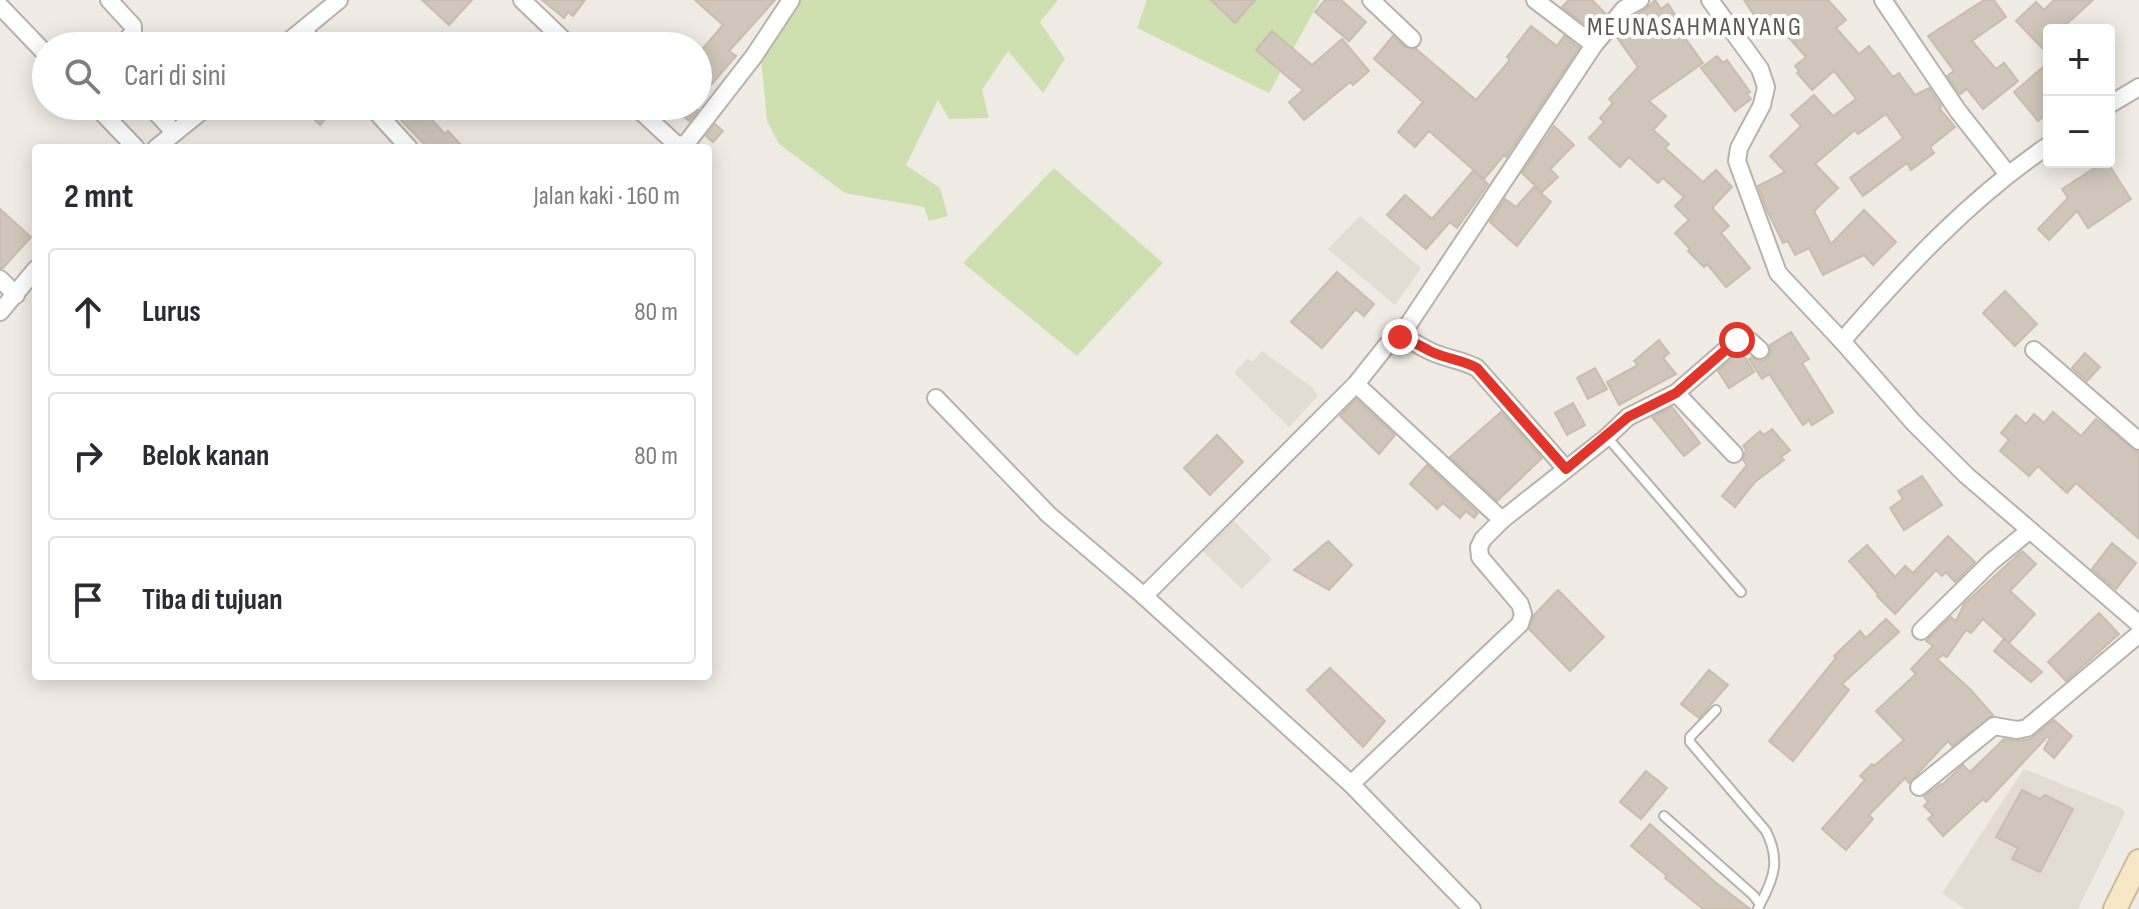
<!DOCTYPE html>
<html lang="id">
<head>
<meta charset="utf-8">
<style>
	:root { --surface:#fff; --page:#f7f7f7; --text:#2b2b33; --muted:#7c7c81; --line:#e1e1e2 }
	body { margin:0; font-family:"Sofia Sans Condensed",sans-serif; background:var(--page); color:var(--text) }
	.controls { position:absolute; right:24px; top:24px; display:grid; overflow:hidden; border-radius:8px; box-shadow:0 4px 20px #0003 }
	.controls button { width:72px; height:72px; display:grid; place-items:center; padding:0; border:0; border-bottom:2px solid var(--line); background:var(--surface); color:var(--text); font:40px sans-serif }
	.stop { position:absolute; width:24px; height:24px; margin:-18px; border:6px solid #e13529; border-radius:50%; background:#fff }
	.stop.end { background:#e13529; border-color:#fff; box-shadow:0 2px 8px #0008 }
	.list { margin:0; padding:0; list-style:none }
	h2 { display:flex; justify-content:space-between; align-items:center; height:104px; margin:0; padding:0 32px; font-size:34px }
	h2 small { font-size:26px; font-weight:400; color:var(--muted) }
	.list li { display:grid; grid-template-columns:52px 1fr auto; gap:24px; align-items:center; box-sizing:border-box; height:128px; margin:0 16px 16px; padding:0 16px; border:2px solid var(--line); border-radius:8px }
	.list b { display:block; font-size:30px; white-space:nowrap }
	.list em { font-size:26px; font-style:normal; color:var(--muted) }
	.icon { flex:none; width:44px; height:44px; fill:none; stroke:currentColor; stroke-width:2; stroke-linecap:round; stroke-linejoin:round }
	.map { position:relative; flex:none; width:2139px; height:909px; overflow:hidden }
	.search { position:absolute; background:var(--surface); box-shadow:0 4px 20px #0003; left:32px; top:32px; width:680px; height:88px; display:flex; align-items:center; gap:20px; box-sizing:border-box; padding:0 28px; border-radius:44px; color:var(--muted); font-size:30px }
	.panel { position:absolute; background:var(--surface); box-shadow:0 4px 20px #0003; left:32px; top:144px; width:680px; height:536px; border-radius:8px }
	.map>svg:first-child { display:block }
</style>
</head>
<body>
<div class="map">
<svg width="2139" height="909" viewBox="0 0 2139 909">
	<rect width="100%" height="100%" fill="#f0ebe4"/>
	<g fill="#e3dcd2">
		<path d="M1360,216L1421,268L1395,305L1328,249Z"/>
		<path d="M1262,351L1312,387L1318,396L1289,427L1234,373L1247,359L1253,361Z"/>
		<path d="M1219,506L1272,559L1242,589L1189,538Z"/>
		<path d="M2024,769L2121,808L2125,813L2078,909H1965L1942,893Z"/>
	</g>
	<g fill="#cee0b0">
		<path d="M778,0H1058L1040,22L1065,59L1043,93L1008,51L982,90L989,118L949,119L938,100L906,165L940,188L948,216L929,221L924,207L845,193L779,144L767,121L760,47L778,5Z"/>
		<path d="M1147,0H1320L1269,93L1137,28Z"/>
		<path d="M1054,168L1163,263L1077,356L963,263Z"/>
	</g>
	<g fill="#d0c6bb" stroke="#cabdaf" stroke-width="2">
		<path d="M422,0H472L449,25Z"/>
		<path d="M542,0H585L573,16L568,12L564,18Z"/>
		<path d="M695,0H775L729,51L736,56L698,100V54L723,25Z"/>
		<path d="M1211,0H1255L1235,23Z"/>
		<path d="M1325,0H1341L1366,22L1349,41L1315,12Z"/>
		<path d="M1569,0H1592L1606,14L1592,30L1562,7Z"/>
		<path d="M1655,0L1661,9L1668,4L1682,25L1678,28L1703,63L1649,101L1666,116L1653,130L1669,144L1665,148L1703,182L1716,170L1732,187L1712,208L1729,226L1721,233L1750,268L1726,287L1707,264L1704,267L1688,251L1690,249L1675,233L1689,220L1675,206L1684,197L1663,178L1658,183L1629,157L1620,167L1589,138L1604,122L1600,118L1613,103L1609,99L1638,67L1616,36L1631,18L1646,9Z"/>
		<path d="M1744,0H1828L1846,20L1836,28L1859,54L1869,46L1893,77L1899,73L1915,95L1929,88L1941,106L1939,108L1955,127L1930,147L1934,153L1911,170L1907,163L1863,196L1850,178L1903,138L1886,114L1858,134L1855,130L1815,164L1838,188L1814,211L1831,244L1864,210L1896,242L1873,265L1864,255L1823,275L1809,248L1795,255L1788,241L1783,243L1767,210L1758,186L1785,172L1770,156L1801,126L1791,115L1814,95L1833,116L1856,99L1834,71L1812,90L1797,73L1799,71L1795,66L1806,57L1775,22L1764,30Z"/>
		<path d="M1984,0H1994L2006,17L1972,41L1996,69L2004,63L2018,81L1983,109L1967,89L1960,94L1947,76L1954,71L1928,36Z"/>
		<path d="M2054,0H2093L2060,30H2049V55L2016,21L2036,2L2044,10Z"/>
		<path d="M1531,26L1557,46L1564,36L1579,48L1506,157L1504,155L1484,179L1429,131L1415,147L1398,132L1423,102L1374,59L1393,36L1405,47L1416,49L1476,100L1510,60L1507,57Z"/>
		<path d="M1272,31L1312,65L1342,39L1369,71L1353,85L1350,82L1304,120L1289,102L1303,90L1256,50Z"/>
		<path d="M1717,56L1723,63L1727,60L1750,92L1747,94L1751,99L1735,111L1701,68Z"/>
		<path d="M2049,62V112L2038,121L2014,92Z"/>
		<path d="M300,106H337L320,125Z"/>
		<path d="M387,106H419L445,134L448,131L464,148H428Z"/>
		<path d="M672,106H693L698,110L689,121Z"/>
		<path d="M715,124L723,131L713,142L706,136Z"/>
		<path d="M1554,126L1574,145L1550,169L1558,177L1542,192L1522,173Z"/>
		<path d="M2104,162H2107L2131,199L2088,228L2077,211L2049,240L2038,229L2068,198L2062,189Z"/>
		<path d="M1473,171L1488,184L1457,228L1450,222L1426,249L1387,215L1405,195L1432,219Z"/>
		<path d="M1534,187L1551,202L1517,246L1490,222L1505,199L1516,207Z"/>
		<path d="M0,209L31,237L3,268H0Z"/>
		<path d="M1337,272L1374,304L1364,316L1356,309L1322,348L1291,322Z"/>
		<path d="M2005,291L2037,324L2015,346L1983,313Z"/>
		<path d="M1791,332L1809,359L1802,363L1833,412L1812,425L1809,420L1803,425L1769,374L1762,379L1749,359L1752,357L1763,361L1768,358L1771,352L1770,345Z"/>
		<path d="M1659,340L1669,353L1663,358L1676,374L1619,405L1607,382L1638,365L1634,361Z"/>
		<path d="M1741,351L1754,372L1729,388L1718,371Z"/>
		<path d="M2085,353L2100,367L2087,381L2072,368Z"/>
		<path d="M1595,368L1607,389L1588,399L1577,378Z"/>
		<path d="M1356,399L1395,435L1379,454L1340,416Z"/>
		<path d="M1573,403L1585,425L1567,435L1555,413Z"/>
		<path d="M1672,407L1700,443L1684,456L1652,417Z"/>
		<path d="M1501,412L1542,458L1497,501L1450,457Z"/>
		<path d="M2053,412L2081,436L2096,419L2139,453V539L2076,483L2067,493L2038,466L2029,476L2000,451L2009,440L2001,433L2016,415L2026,424L2034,414L2044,423Z"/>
		<path d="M1772,429L1790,450L1781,457L1784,460L1755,482L1735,507L1722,496L1747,465L1743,460L1746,450L1743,446L1760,431L1764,435Z"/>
		<path d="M1217,435L1243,462L1210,495L1184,468Z"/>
		<path d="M1427,465L1478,513L1474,518L1466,511L1460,518L1443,503L1437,509L1410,484Z"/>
		<path d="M1922,476L1942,505L1904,530L1890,508L1903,499L1898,491Z"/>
		<path d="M1948,536L1975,562L1955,582L1946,572L1942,576L1936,570L1895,614L1877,596L1878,594L1849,561L1867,545L1895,577L1905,566L1913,573Z"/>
		<path d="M1328,541L1352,565L1329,590L1294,570Z"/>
		<path d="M2112,543L2136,563L2116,589L2092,569Z"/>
		<path d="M2022,551L2036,564L2010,591L2035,614L2009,643L1983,619L1971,633L1966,630L1947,657L1943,655L1937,659L1970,689L1993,715L1952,746L1948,741L1909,783L1905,778L1869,815L1873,819L1846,850L1822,829L1865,780L1860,776L1872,764L1874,766L1904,740L1876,711L1916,674L1911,669L1933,646L1926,641L1951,617L1956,621L1964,604Z"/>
		<path d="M1558,590L1604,637L1570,671L1529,629L1534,615Z"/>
		<path d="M2099,613L2119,634L2066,681L2048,662Z"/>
		<path d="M1886,619L1899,632L1842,684L1849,690L1793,761L1769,741L1836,658L1834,656L1860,631L1866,638Z"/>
		<path d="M2004,639L2042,672L2031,682L1994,651Z"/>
		<path d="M1330,668L1385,721L1363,747L1307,690Z"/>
		<path d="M1709,670L1728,685L1699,718L1681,704Z"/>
		<path d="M2054,720L2072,736L2054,758L2044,749L2050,738L2048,736L1986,802L1983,799L1943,836L1928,819L1933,815L1924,806L1928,802L1924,797L1941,784L1942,785L1963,765L1970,772L2004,739L2019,741L2030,739Z"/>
		<path d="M1646,771L1667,788L1641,819L1620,802Z"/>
		<path d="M2022,790L2040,799L2045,795L2073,809L2040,872L2012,859L2018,848L1996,837Z"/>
		<path d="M1650,824L1715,882L1750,909H1703L1665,878L1667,876L1631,846Z"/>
	</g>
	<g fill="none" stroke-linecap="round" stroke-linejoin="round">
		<g stroke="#bab2a8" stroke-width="12">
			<g id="service">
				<path d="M1607,437L1741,592"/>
				<path d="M1716,710L1690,737V742L1766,831C1780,859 1775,877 1760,904"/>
				<path d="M1664,816L1753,895L1760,904L1758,909"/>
			</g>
		</g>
		<g stroke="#bab2a8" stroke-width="20">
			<g id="minor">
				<path d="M109,0L133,26V33L121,46"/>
				<path d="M522,0L570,46"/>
				<path d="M1371,0L1412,39"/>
				<path d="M1535,0L1594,45L1624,9L1640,0"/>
				<path d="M1710,0L1760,69L1766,87L1762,105L1739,148L1737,161L1778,273L1842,341L1913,422L1966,475L2139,624"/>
				<path d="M1883,0L1958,111L2007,173"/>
				<path d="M0,6L46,54"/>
				<path d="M303,30L317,46"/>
				<path d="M283,46L339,0"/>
				<path d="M2109,105L2139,87"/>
				<path d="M96,106L136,148"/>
				<path d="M150,106L175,133"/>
				<path d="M371,106L409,148"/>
				<path d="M635,106L676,144L685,145L754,56L791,0"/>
				<path d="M156,148L208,106"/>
				<path d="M0,279L16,295"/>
				<path d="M0,312L36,269"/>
				<path d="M1400,337L1594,45"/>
				<path d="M1842,341C1905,269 1969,199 2049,145"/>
				<path d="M2034,350L2139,441"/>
				<path d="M1356,384L1502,520"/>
				<path d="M1676,393L1734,454"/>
				<path d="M936,398L1049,515L1144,596L1351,784L1472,909"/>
				<path d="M1144,596L1356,384L1387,345L1400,337C1412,340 1421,347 1432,352C1447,359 1463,360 1477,368L1566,469"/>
				<path d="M1921,631L1991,562L2030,530"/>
				<path d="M1351,784L1520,624L1523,614L1520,604L1480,557L1479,547L1483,539L1502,520L1607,437L1628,417L1676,393L1737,340L1750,341L1760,350"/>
				<path d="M1919,787L1994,726L2017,730L2027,728L2139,634"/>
			</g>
		</g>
		<g stroke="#cbb998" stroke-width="26">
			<path id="secondary" d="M2115,909L2139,861"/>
		</g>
		<use href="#service" stroke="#fff" stroke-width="8"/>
		<use href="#minor" stroke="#fff" stroke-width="16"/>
		<use href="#secondary" stroke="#f8e7c6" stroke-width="22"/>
	</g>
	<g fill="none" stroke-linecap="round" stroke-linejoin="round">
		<path stroke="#e13529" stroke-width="10" d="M1400,337C1412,340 1421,347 1432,352C1447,359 1463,360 1477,368L1566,469L1628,417L1676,393L1737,340"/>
	</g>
	<g text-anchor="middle" stroke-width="8" stroke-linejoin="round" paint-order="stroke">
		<g font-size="26" letter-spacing="2" fill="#62584d" stroke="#fff">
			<text x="1695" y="35">MEUNASAHMANYANG</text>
		</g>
	</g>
</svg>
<div class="controls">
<button>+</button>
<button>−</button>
</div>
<div class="stop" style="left:1737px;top:340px"></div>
<div class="stop end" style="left:1400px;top:337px"></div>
<div class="search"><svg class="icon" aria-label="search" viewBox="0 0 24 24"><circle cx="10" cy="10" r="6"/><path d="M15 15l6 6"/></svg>Cari di sini</div>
<section class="panel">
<h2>2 mnt<small>Jalan kaki · 160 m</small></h2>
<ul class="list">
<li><svg class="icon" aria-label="ahead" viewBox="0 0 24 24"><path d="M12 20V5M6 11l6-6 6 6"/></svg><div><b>Lurus</b></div><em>80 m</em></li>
<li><svg class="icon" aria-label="right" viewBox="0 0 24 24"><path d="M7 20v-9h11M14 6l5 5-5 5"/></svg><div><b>Belok kanan</b></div><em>80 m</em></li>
<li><svg class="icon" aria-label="arrive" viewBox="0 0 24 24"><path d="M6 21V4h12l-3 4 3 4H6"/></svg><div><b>Tiba di tujuan</b></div></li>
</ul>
</section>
</div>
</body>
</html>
